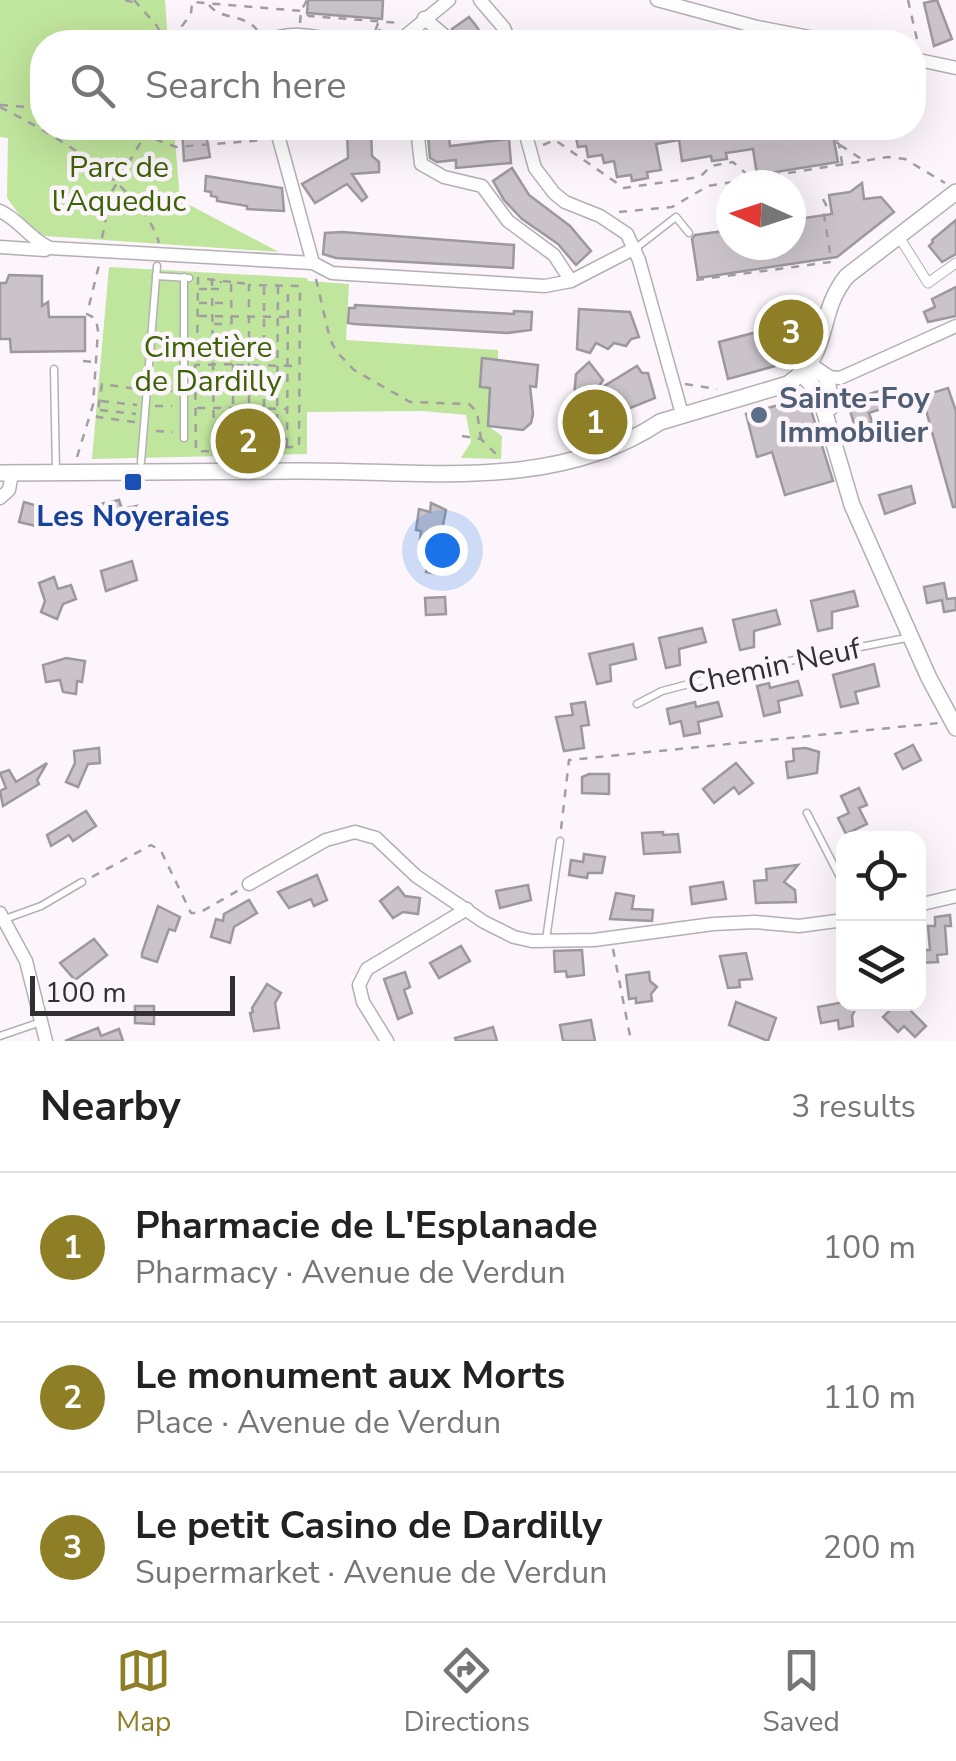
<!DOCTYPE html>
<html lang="en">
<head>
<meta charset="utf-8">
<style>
	:root { --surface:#fff; --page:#f2f2f2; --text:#222; --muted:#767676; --line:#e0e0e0; --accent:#8e7f26 }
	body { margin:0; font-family:"Nunito Sans",sans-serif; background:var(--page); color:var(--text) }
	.controls { position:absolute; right:30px; bottom:30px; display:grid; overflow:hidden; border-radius:20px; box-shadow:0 10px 40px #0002 }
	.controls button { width:90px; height:90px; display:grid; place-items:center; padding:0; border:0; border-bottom:2px solid var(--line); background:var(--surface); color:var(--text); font:50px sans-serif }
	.compass { position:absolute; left:716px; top:170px; width:90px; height:90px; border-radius:50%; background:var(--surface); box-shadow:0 10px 40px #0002; rotate:273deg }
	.scale { position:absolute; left:30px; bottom:25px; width:205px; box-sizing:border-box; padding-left:10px; border:5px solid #323032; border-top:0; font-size:28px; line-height:35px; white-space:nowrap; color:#323032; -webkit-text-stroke:8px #fcf6fc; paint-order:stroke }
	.you { position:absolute; left:442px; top:550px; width:35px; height:35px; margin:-25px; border:8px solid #fff; border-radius:50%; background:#1a73e8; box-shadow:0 0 0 15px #1a73e833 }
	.badge { display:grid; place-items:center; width:65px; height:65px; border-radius:50%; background:var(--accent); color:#fff; font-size:32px; font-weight:700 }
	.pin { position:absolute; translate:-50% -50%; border:5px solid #fff; box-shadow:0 2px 10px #0006 }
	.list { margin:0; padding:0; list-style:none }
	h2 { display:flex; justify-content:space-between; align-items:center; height:130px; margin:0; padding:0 40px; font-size:42px }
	h2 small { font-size:32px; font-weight:400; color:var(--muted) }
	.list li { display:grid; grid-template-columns:65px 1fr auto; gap:30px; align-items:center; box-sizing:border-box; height:150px; padding:0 40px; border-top:2px solid var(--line) }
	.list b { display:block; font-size:38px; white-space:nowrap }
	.list p { margin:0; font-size:32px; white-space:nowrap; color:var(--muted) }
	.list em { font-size:32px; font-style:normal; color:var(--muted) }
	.icon { flex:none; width:55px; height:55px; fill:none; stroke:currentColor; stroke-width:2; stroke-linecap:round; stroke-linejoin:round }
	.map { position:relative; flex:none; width:956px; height:1041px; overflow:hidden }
	.search { position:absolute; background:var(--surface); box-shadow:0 10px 40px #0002; left:30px; right:30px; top:30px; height:110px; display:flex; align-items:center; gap:25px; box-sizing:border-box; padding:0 35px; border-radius:40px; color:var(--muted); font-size:38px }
	.sheet { height:580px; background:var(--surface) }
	nav { display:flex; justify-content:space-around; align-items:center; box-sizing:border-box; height:140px; border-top:2px solid var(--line); background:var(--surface); font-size:28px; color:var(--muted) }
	nav a { display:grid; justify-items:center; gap:5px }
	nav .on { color:var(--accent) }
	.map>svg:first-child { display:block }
</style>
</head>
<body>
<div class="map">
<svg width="956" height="1041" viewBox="0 0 956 1041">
	<rect width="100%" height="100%" fill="#fcf6fc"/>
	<g fill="#c0e59c">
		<path d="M0,0H165L168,42H42V128H174L180,200L279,252L46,236L31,231L7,198L8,138L0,137Z"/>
		<path d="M109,267L307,278L308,281L349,284L346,340L498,350V359H482L480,386L496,388L489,393L488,426L502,436L501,459L461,458L471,442L466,415L423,411L307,412V454L92,459Z"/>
	</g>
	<g fill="#cac4ca" stroke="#9d989e" stroke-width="2.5">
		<path d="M308,0H383L382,19L307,13Z"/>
		<path d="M937,0L952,39L934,46L924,3Z"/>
		<path d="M469,17L477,27L485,42H462L452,29Z"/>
		<path d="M182,128H205L210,157L184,161Z"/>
		<path d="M347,128H371L372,156L379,162V172L352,174L367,197L362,201L347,184L315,203L302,184L348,158Z"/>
		<path d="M433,128H448L450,146L509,139L511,163L456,168V160L437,162L430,158L428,136L433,135Z"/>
		<path d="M574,128H873V133L834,140L838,162L757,175L753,149L726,153L727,159L712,161L711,156L682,161L679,140L656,144L661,170L647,172L648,178L632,181L631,175L617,177L614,161L604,163L602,155L588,157L586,146L578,147Z"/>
		<path d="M512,168L529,195L570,226L591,251L576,265L558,244L522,219L504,200L493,181Z"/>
		<path d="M206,176L282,188L284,211L247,209V206L217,201V197L211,196V192L205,191Z"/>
		<path d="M862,183L864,199L881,197L894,212L837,257L698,278L692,239L695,235L731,230V245H791V220L832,214L829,195L850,192Z"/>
		<path d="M956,220V254L942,262L929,246L933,242L932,240Z"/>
		<path d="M342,232L514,245L513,268L336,258L323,254L325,233Z"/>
		<path d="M9,275L42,276V306L48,302L49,317H85V351L11,352L10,339H0V283H6Z"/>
		<path d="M956,287V316L928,322L924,312L935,307L932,299Z"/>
		<path d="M355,305L514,314V311L532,312L531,330L507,333L354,324L348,323L349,308H355Z"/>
		<path d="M579,309L630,312L639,337L631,339L626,346L614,343L608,349L596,343L590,353L577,349Z"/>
		<path d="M791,323L800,356L797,360L728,379L719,342Z"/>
		<path d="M482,358L538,365L536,387L530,386L533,414L531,423L523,430L488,426L490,388L480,387Z"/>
		<path d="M589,362L603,380L596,391L637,366L642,373H648L655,398L571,432L576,374Z"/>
		<path d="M948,388L956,411V507H953L922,396Z"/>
		<path d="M885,389L890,406L869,413L872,422L855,427L847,401Z"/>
		<path d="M807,397L833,481L785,495L772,452L757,457L746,414Z"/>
		<path d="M911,486L915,503L885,514L879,495Z"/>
		<path d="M119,500L122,509L136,506L125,523L113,526L111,519L96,524L91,506Z"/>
		<path d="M24,502L41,507L39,512L44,513L40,527L19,522Z"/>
		<path d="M431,503L446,510L440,540L462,544L457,569L440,566L438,574L426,572L428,564L421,562L425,541L420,540L421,531L416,530L419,509L430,512Z"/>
		<path d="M132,561L137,580L106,591L101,571Z"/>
		<path d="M54,577L58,589L71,585L76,599L63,604L57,619L41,612L45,601L39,583Z"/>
		<path d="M944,583L947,599L956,598V610L944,612L942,600L927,603L924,587Z"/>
		<path d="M854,591L858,606L832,612V628L818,631L811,601Z"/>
		<path d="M445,597L446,614L426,615L425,598Z"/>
		<path d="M776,610L780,624L754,631V647L740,650L733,620Z"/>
		<path d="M702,628L706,642L679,649L680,665L666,668L659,638Z"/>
		<path d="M633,644L636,659L610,665L611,681L597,684L589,654Z"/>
		<path d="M66,658L85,661L82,682L77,681L76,694L63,692L60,680L46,682L43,665Z"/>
		<path d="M874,664L879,686L855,692L858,703L841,707L833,675Z"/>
		<path d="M798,681L802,695L778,701L780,712L764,716L757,686L769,683L770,688Z"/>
		<path d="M585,702L589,725L581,726L584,748L564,751L556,717L573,715L571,704Z"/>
		<path d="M695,702L696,707L718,702L722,716L698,722L700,733L684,736L681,721L670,724L667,709Z"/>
		<path d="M913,745L921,760L903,769L895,754Z"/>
		<path d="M99,748L100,763L88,764L78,787L66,782L75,763L74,751Z"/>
		<path d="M793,749L806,748L819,752L817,773L788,778L786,762L794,761Z"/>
		<path d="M47,763L37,780L39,784L3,806L0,791L6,788L0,773L9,770L16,782Z"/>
		<path d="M736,763L753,783L739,794L734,787L714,803L703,789Z"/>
		<path d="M589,774H609V794L582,793V777Z"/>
		<path d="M859,788L867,805L859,808L867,824L846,834L838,818L849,813L841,796Z"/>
		<path d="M86,811L96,826L73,841L69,835L51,846L47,835Z"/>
		<path d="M663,832V835L678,834L680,852L644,854L642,833Z"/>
		<path d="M584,854L605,857L602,873H588L587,878L569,875L571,860L583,862Z"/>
		<path d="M798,865L784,882L795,890L796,902L756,903L754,881L767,880L766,869Z"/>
		<path d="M317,875L327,900L314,906L311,899L289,908L278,892Z"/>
		<path d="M723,882L726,899L692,904L690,887Z"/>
		<path d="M528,885L531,900L500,908L496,891Z"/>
		<path d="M398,887L405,896L420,898L418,914L403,912L393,918L380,901Z"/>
		<path d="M616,893L634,896L632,909L653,910L652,921L610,919Z"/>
		<path d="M249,900L257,913L234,927L230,943L211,937L216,919L223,921L224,914Z"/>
		<path d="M158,906L180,917L175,931L169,929L157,962L142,957V953Z"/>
		<path d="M950,915L951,926H945L947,954L937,955L938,962L920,963L919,950H930L928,926H935V917Z"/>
		<path d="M94,939L107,955L75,980L60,963Z"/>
		<path d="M461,946L470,961L439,978L430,963Z"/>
		<path d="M582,950L584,975L567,977L566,971L555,972L554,951Z"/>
		<path d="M746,953L752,979L739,980L740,987L728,988L720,956Z"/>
		<path d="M405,972L410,987L404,990L412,1013L398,1019L384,979Z"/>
		<path d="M649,972L650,981L657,987L651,994L652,1001L636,1003V998L629,999L626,975Z"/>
		<path d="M267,984L281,993L275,1003L279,1028L254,1031L250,1013L253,1012L252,1008Z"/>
		<path d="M736,1002L776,1018L768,1041L729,1025Z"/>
		<path d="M844,1002L858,1004L852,1016L853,1026L839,1029L838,1020L821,1023L818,1007Z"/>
		<path d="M896,1004L909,1009L926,1026L915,1037L904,1026L898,1032L883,1017Z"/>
		<path d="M135,1006H154V1024L135,1023Z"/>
		<path d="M591,1020L595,1041H563L560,1025Z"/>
		<path d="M493,1027L497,1041H456L455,1038Z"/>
		<path d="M98,1028L101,1036L119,1029L123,1041H65Z"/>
	</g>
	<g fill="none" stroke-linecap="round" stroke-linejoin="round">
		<g stroke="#b4afb5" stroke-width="9">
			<g id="service">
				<path d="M636,248L676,217L689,233"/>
				<path d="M156,276L189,278"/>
				<path d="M54,369L56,472"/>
				<path d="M184,438V277"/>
				<path d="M141,462L157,266"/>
				<path d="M637,704L662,691L739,671L911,637"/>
				<path d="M807,813L844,885"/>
				<path d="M5,919L41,906L82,882"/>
				<path d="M546,940L560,841"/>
				<path d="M0,1036L41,1022"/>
			</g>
		</g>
		<g stroke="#b4afb5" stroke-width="11">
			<path id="pedestrian" d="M901,240L928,283L956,263"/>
		</g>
		<g stroke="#b4afb5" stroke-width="15">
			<g id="minor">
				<path d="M480,0L504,28L510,42"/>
				<path d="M657,0L757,27L835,42"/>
				<path d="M424,18L452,42"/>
				<path d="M264,42C288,31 312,34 337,42"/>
				<path d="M398,42L449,0"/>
				<path d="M914,59L956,68"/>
				<path d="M276,128L313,263"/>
				<path d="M417,128L421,164L444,177L482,186L508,221L554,255L571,281"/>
				<path d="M524,128L535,168L554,193L565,202L600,216L627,234L639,260L682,414"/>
				<path d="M0,211C20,220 28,238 50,248L313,263L332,273L545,286L571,281L635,248"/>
				<path d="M0,247L45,250"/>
				<path d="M827,377L840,378L956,326"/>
				<path d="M0,498L9,490L12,473"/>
				<path d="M249,884L326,840L355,832L376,838L416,876L484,922L514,937L532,941L594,940L713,924L755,922L799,926L844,920"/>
				<path d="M918,905L956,896"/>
				<path d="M0,913L26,961L46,1041"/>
				<path d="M387,1041L363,1002L359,985L367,969L467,909"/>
			</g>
		</g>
		<g stroke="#b4afb5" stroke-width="18">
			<g id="tertiary">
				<path d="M811,366L827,377L831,407"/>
				<path d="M802,374L819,393L852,505L929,678L956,728"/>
				<path d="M0,473C99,473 198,471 297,471C417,470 554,493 660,422L788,384C834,352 815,315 847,276L956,192"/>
			</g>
		</g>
		<g stroke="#a29ea2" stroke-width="2.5" stroke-dasharray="8 8" stroke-linecap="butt">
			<path d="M125,0L136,3"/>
			<path d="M134,0L157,26L165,42"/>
			<path d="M908,0L918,44"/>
			<path d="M209,5C222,21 244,13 257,30"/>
			<path d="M300,23L301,11L307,0"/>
			<path d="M379,29L384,42"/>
			<path d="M349,37L361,42"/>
			<path d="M166,42H183"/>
			<path d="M186,42L182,26L191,14L192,2L302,11L309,16L401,23"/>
			<path d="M365,42L374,35L378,23"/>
			<path d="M0,105L42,108"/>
			<path d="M0,107C50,132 143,185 159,243"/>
			<path d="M125,128L176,147L265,140"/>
			<path d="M231,128L232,141"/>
			<path d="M831,128L832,139L839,144L842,163"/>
			<path d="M293,137L404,129"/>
			<path d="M543,145L555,140L624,188L700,177L711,166L733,162L752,179"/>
			<path d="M840,145L863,160"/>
			<path d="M823,199L827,207L824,215L831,259"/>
			<path d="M619,212L672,207L708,186L888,157L905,159L945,183"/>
			<path d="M102,238L111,193L149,128"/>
			<path d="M316,279L330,339L336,351L354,370L410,402L469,404L477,412L481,439"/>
			<path d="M696,280L838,261"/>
			<path d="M231,282L198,278L197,351H232"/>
			<path d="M278,286L277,439H287"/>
			<path d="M199,289H212V280"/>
			<path d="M199,303H231"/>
			<path d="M199,316L286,317"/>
			<path d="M214,324H231"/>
			<path d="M232,356L231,282L249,284"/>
			<path d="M83,361L93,362"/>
			<path d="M233,364V452L196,451L195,365Z"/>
			<path d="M236,365L298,366"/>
			<path d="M685,384L717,389"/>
			<path d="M155,390L172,391"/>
			<path d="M101,401L137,405"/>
			<path d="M155,406H172"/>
			<path d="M264,407V286"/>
			<path d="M197,408H249V430H260V447"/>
			<path d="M100,410L136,414"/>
			<path d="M135,422L97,417L102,384L137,389"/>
			<path d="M249,430L243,435L242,448L299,447L300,286L249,285V408L286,409"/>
			<path d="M156,431L173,432"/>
			<path d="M462,436L481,439L498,456"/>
			<path d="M589,438L619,427"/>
			<path d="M287,446L288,289"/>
			<path d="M214,450L212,289H221V281"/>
			<path d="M77,457L93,405L98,331L96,319L87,314L99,265"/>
			<path d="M561,829L569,760L939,723"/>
			<path d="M92,877L151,845L161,851L191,913H199L239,890"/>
			<path d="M613,949L631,1041"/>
		</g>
		<use href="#service" stroke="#fff" stroke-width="6"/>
		<use href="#pedestrian" stroke="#fff" stroke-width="9"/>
		<use href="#minor" stroke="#fff" stroke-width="12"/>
		<use href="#tertiary" stroke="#fff" stroke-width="15"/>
	</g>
	<circle fill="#5c6f8a" stroke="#fcf6fc" stroke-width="4" cx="759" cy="415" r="10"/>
	<rect fill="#1a4fb4" stroke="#fcf6fc" stroke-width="4" x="123" y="472" width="20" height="20" rx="5"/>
	<g text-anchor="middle" stroke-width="9" stroke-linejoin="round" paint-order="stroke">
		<g font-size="30" fill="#3e6206" stroke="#fcf6fc">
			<text x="119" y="177">Parc de<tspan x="119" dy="34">l'Aqueduc</tspan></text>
			<text x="208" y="357">Cimetière<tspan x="208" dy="34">de Dardilly</tspan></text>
		</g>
		<g font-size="30" font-weight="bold" fill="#4e5e75" stroke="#fcf6fc" text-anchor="start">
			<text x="779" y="408">Sainte-Foy<tspan x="779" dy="34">Immobilier</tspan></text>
		</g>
		<g font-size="30" font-weight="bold" fill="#164399" stroke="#fcf6fc">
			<text x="133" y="526">Les Noyeraies</text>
		</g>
		<g font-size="30" fill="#323032" stroke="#fcf6fc">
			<text transform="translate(774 666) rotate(-12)" y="10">Chemin Neuf</text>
		</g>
	</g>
</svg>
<div class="controls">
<button><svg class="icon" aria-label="locate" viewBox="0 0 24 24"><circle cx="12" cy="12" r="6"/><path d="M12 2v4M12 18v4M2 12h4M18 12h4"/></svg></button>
<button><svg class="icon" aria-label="layers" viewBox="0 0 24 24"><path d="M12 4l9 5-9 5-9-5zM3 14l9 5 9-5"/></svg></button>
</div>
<svg class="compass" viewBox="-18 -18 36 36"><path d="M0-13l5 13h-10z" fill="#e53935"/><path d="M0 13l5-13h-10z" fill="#767676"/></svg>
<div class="scale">100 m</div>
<div class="you"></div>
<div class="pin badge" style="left:595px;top:422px">1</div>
<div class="pin badge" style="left:248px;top:441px">2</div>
<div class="pin badge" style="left:791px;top:332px">3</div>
<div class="search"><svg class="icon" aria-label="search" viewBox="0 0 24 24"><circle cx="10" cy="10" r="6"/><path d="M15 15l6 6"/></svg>Search here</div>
</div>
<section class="sheet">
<h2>Nearby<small>3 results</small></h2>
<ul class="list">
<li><span class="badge">1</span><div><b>Pharmacie de L'Esplanade</b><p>Pharmacy · Avenue de Verdun</p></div><em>100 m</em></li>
<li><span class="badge">2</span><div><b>Le monument aux Morts</b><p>Place · Avenue de Verdun</p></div><em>110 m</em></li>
<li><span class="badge">3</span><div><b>Le petit Casino de Dardilly</b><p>Supermarket · Avenue de Verdun</p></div><em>200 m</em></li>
</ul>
</section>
<nav>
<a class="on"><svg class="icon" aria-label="map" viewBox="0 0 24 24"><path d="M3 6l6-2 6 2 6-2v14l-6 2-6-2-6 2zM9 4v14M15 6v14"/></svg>Map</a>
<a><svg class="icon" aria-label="directions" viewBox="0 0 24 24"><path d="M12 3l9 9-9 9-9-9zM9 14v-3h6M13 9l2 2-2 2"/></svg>Directions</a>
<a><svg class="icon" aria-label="saved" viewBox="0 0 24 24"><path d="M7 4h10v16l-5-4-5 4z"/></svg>Saved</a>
</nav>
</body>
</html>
